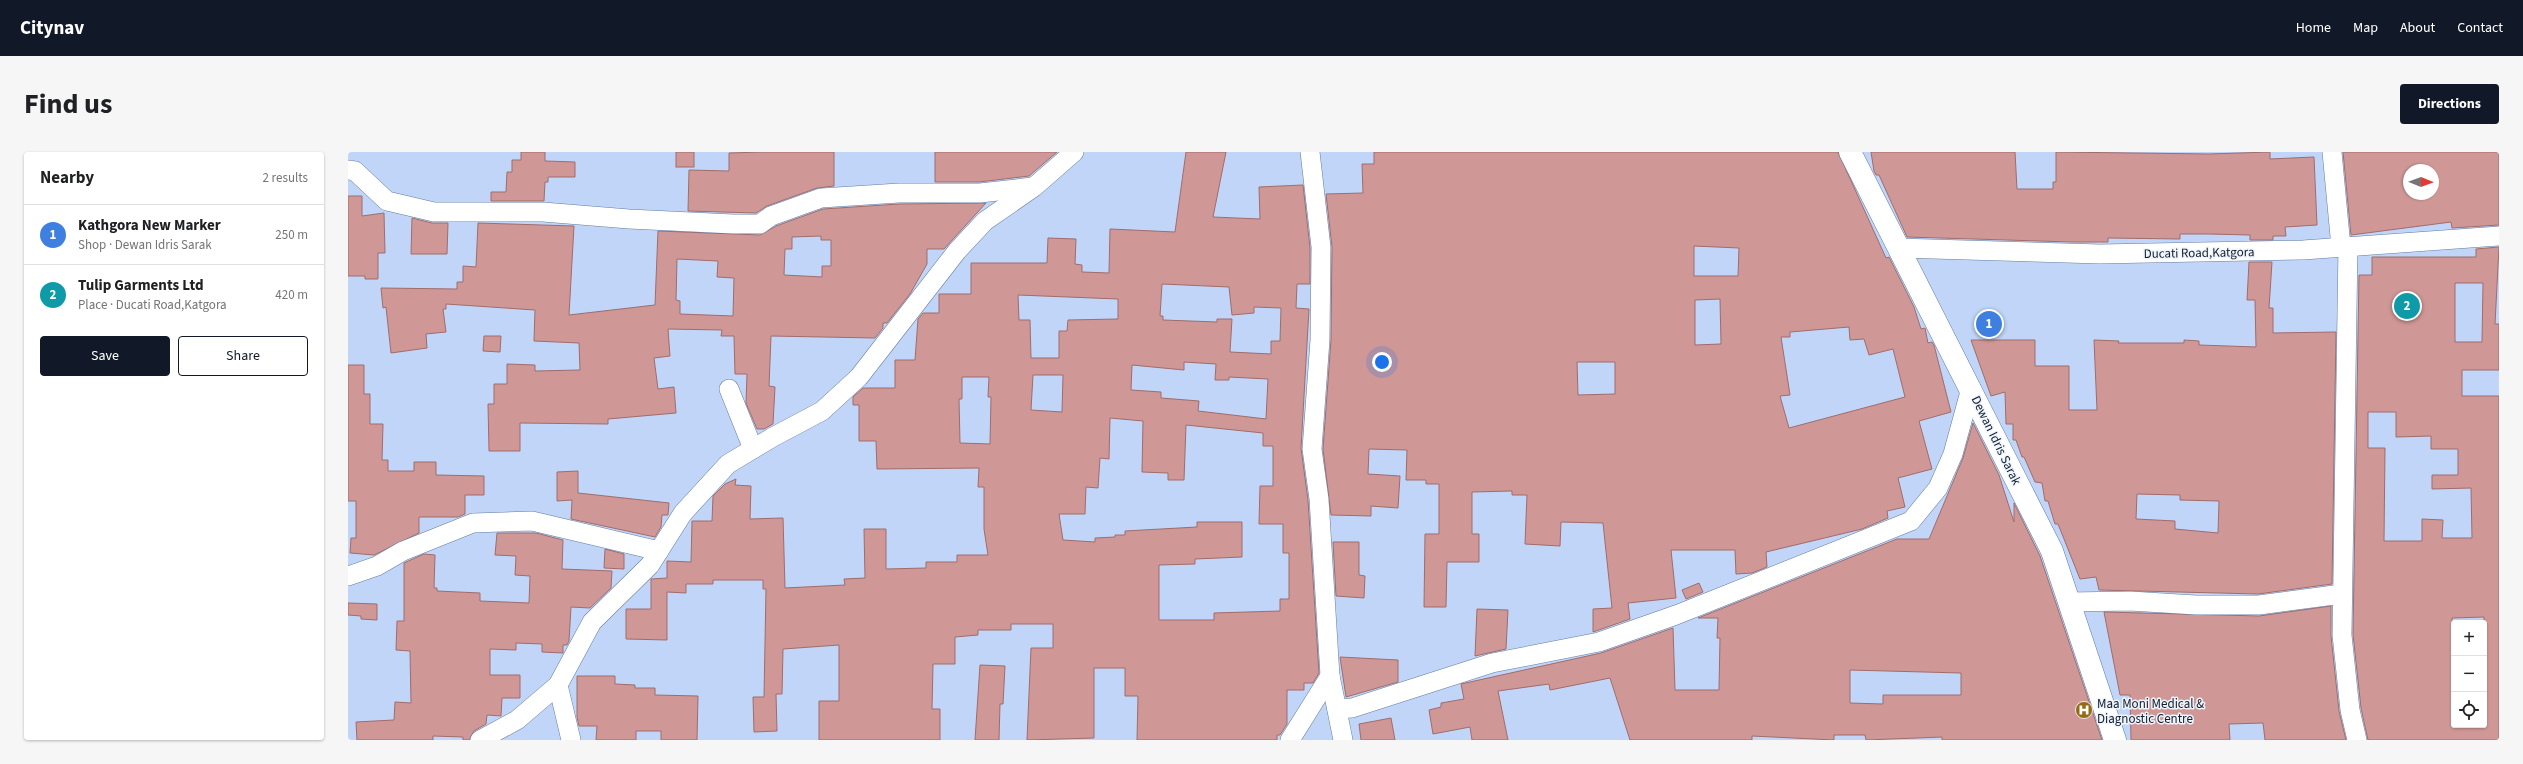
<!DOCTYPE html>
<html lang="en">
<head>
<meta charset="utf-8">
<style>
	:root { --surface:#fff; --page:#f6f6f6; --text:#202124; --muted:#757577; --line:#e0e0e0; --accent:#111827 }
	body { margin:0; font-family:"Source Sans 3",sans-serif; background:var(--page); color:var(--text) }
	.controls { position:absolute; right:12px; bottom:12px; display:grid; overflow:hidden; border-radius:4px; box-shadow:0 1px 3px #0004 }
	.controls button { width:36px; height:36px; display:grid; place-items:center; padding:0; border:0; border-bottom:1px solid var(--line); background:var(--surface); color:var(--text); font:20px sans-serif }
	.compass { position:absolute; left:2055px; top:12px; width:36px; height:36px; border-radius:50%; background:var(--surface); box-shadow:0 1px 3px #0004; rotate:91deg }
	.you { position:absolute; left:1034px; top:210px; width:14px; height:14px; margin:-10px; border:3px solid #fff; border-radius:50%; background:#1a73e8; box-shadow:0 0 0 6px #1a73e833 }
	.badge { display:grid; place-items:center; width:26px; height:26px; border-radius:50%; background:var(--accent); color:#fff; font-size:13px; font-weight:700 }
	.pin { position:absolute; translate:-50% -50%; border:2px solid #fff; box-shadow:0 1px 4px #0006 }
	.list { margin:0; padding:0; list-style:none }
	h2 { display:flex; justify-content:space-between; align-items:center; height:52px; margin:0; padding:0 16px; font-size:17px }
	h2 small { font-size:13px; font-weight:400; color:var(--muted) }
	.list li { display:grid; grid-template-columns:26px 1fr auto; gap:12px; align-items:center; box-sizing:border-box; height:60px; padding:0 16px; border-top:1px solid var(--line) }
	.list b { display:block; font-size:15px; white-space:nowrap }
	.list p { margin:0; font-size:13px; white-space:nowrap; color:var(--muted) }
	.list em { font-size:13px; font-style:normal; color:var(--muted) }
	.actions { display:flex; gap:8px; padding:12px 16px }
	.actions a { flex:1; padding:9px 0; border:1px solid var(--accent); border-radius:4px; text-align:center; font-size:14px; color:var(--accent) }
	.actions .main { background:var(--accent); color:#fff }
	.icon { flex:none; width:22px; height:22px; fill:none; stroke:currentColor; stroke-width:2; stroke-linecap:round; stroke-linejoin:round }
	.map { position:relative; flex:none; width:2151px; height:588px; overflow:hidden; border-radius:4px }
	header { display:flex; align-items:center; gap:24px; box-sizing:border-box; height:56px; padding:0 20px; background:var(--accent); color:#fff }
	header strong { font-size:19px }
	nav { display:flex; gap:22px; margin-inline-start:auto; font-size:14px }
	.intro { display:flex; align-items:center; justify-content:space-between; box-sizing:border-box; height:96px; padding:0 24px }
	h1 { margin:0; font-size:28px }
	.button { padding:10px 18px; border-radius:4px; background:var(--accent); color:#fff; font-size:14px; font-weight:700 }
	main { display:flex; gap:24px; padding:0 24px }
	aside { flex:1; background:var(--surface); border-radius:4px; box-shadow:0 1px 3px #0004 }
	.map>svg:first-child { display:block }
</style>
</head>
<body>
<header>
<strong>Citynav</strong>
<nav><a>Home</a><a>Map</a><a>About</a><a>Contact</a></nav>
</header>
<div class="intro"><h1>Find us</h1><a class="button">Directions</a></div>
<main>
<aside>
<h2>Nearby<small>2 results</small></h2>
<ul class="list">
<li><span class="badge" style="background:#3f7fe0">1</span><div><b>Kathgora New Marker</b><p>Shop · Dewan Idris Sarak</p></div><em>250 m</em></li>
<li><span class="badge" style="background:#0f9aa8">2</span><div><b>Tulip Garments Ltd</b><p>Place · Ducati Road,Katgora</p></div><em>420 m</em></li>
</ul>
<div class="actions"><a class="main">Save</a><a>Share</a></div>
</aside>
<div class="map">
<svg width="2151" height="588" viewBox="0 0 2151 588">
	<rect width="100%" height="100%" fill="#c0d5f7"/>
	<g fill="#cf9897" stroke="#a06c6c" fill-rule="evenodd">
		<path d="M173,0H197V9L227,10V25H200V30H197L196,49H143V40H158L159,20H164V8H173Z"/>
		<rect x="328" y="0" width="18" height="15"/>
		<path d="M414,0H486V34L469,36L419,54L408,61L340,59L341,18L381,19V1Z"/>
		<path d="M587,0H709L681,24L631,30H587Z"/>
		<path d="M838,0H878L865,65L912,67L911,35L955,33L962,96V132H949L948,156L961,157L953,296L960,348L971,521L965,531H956V538H939V572L932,583H929V588H789L790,544H777V516H746V586L679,588L683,496H705V472H663V478H630V483L607,485V512H585L584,557H592V588H471V549H491V493L435,497L434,542H428L429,579L406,580L405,545H416L418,437H415V428H365V432H338V441L319,440V488L278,487V457H303V427L319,426V409L343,410L344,369H364L365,344L377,332L388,327L387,333L403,334L402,367L435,366L437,436L497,433L496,427L517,426L516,377H538V417L578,416V410H609V403H640L636,377V335H630L631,316L529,317L528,289H511V253H505V245L515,236H547V208H567L570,167L575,161H591V142H623V111H699L700,86L728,87L727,112L734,113V120L761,121L762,77L827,80ZM814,132L881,135L884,163L906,161V155L933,156L932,189H923V202L882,200L884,167H869V170L815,168V164H812ZM670,143L770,147V167L720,168L719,179H711V206H683L682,168H671ZM836,210L868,212L867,228H881V225L920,227L918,267L850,259L851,249L813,246V240L783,238L784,213L836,218ZM685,223H715L714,260L683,258ZM614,225H641L640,245H643L642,292L612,291L611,247H614ZM762,266L795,269L794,320L820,321V328H836L838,273L915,281V294H925V334H912L911,372H935V401H941V447H932V459L866,461V468H811V413L847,412V407L894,405V370H849V375L777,379V383H767V385L747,386V390L715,388L711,362H737L738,335L750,336L752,306L761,307Z"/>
		<path d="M1026,0H1490L1538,106L1541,105L1566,155L1573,177L1577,176L1580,191L1584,190L1586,193L1603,260L1571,269L1584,317L1550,326L1557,355L1539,359L1540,366L1514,377L1418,400L1419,415L1404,421L1388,422L1387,398H1323L1328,446L1280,451L1282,467L1245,480V457L1264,456L1255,371L1213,370L1212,394L1177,392L1179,343H1164V339L1124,340V382H1131V410H1099L1098,455H1076L1077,382H1091V332H1078V328H1058L1059,298L1021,297L1020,322L1052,324L1050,356L1023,354V364L983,363L975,297L983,188L984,95L978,42L1015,41L1014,12H1026ZM1346,94L1391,96L1390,124H1346ZM1372,147L1373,192L1347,193V148ZM1501,175L1502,188L1516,187L1521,203L1545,197L1557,245L1441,276L1432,244L1442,243L1433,185H1442V180ZM1229,210H1267V242L1230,243Z"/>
		<path d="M1523,0H1667L1669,37H1705V30H1708V0L1861,2L1922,0V7L1966,5L1969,73L1937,75L1938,84H1925V88H1902V83L1861,82H1832V87L1760,86V90H1724L1559,85L1531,23H1528L1526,19Z"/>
		<path d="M1995,0H2151V73L2104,76L2103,70L2003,83ZM2061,18H2085V42H2061Z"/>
		<path d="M0,44H14V64L36,61L37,101H30V127H17V124H0Z"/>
		<path d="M638,51L596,97H579V112L562,142L539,171H535V176L527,186L423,184L421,234L427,235L425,272L416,277H409L398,251L399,222H387L386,184H373L374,178L320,177L322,204L306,206L310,237L326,235L328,261L260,267V272L172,271V299H141L140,252H146V232H159V212L187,213V219L232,218L231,191L186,189L187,158L98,152V157H95L98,180L78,182L79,196L43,201L38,155L35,156L33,136L109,137V130H115V114L128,115L130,71L226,74L221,163L307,153L310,79L412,83L428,74L475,57L551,52ZM473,84V88H483V114H474V125L436,123L437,97H444V85ZM329,107L370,109L369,125L386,126L385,164L332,162V149L328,148Z"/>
		<path d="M64,66L84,71H100L99,102H63Z"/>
		<path d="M2151,95L2147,172H2151V218H2114V244H2151V588H2020L2013,556L2005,482L2011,123H2024V105H2128V97ZM2107,131H2135L2134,190H2107ZM2020,260H2048V285L2083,284V297H2110V323H2084V337L2123,336L2124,386H2094L2095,368L2074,367V389H2036L2037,296H2020ZM2136,465V573H2106L2104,466Z"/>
		<path d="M1901,110H1924L1921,156H1925V181L1988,180L1984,432L1910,442L1751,438L1748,425L1732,427L1710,372H1707L1700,349H1697L1694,331L1687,330L1676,305H1674L1668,288H1665V272H1658L1657,240L1643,244L1623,188H1687V214H1721V258H1749L1746,188L1771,189L1770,191H1836V188L1851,189V193L1908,195L1907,148H1899ZM1789,342L1832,343V348L1871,349L1870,381L1827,377V369L1788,367Z"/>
		<path d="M136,184H153L152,200L135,199Z"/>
		<path d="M0,213H16V242H22V272H35L34,308H40V319H66V310H88V323L136,324V343H117V362L110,365H71V381L26,403L2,401L3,386H8V349H0Z"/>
		<path d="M1625,271L1651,323L1666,370V351L1692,404L1754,588H1594V585L1518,588L1517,583H1486V588L1404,584V588H1282L1262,526L1202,538L1201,532L1150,539L1160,588H1124L1122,575L1085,582L1081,558L1093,555V551L1116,547L1113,532L1253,501L1325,476L1327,538H1371L1372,486H1369L1370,466H1350L1549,387H1581L1615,306ZM1502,518L1613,521V543H1535V552L1502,551Z"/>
		<path d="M230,319V341L321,351L320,363H314L313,375L307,385L223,367L224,348L209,349V320Z"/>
		<path d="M149,381H188L215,388L214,417L264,419L263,436L242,456L223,455L221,489L219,493H215V501L194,500V492L168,491V498L142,497V523H172V546H154L153,564L139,563L138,572L126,579L121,588H115V585L85,584V588H9L8,570L46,568L47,550L63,551L62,499L48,498L49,469H56V411L76,402L87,403L86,436H89V439L132,441V449L181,451L182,424L167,423L168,404L147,403Z"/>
		<path d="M985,390H1011V423L1017,424L1016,446L988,444Z"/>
		<path d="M257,397L276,402V417L256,416Z"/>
		<path d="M1351,431L1355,440L1338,447L1334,438Z"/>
		<path d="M0,451L29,452V468L13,467V464L0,463Z"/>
		<path d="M1983,454V484L1991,559L1998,588H1917L1915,571L1881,572L1882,588H1783L1782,543H1772L1756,460L1911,464Z"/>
		<path d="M1129,457L1160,458L1158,497L1127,504Z"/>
		<path d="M992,505L1050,508V530L998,545Z"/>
		<path d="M632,513L657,514L655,552H652L651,588H627Z"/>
		<path d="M229,524H267V532L287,533V536H307V543L350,544L349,588H313V579H288V588H248L249,574H231L229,565Z"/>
		<path d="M1043,566L1047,588H1013L1011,572Z"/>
	</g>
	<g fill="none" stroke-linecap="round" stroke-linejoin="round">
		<g stroke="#647ca2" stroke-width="20">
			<g id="minor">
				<path d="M962,0L973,95L972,188L964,297L971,347L982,524L995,588"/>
				<path d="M1984,0L1993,95"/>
				<path d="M0,18L7,19L39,49L86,60H195L281,67L385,72H412L423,64L473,46L551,41H632L685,35"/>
				<path d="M2000,94L1994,483L2002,558L2009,588"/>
				<path d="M1550,96L1752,102L1955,98L2151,84"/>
				<path d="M381,237L405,297"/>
				<path d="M0,424L29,414L55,399L125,371L184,369L311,399"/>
				<path d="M1721,450L1782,449L1848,453H1911L1994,442"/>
				<path d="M210,533L223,588"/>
				<path d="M989,557L1004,556L1144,511L1251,490L1328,463L1563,369L1590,336L1605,302L1623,236"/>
				<path d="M132,588L169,568L210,533L244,470L302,413L335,361L380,312L425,285L474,259L511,225L609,99L637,69L686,35L726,0"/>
				<path d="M942,588L982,524"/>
			</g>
		</g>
		<g stroke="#647ca2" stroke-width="23">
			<path id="secondary" d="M1502,0L1704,399L1767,588"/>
		</g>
		<use href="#minor" stroke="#fff" stroke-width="19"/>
		<use href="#secondary" stroke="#fff" stroke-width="22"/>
	</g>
	<defs>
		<g id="hospital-disc" transform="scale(0.9)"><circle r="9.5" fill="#956c16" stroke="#eff5fd"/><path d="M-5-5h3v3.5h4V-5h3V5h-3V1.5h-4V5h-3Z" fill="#fff"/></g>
	</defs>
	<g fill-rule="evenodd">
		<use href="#hospital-disc" x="1736" y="558"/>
	</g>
	<g text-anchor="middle" stroke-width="3" stroke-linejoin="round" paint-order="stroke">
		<g font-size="13" fill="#121c2b" stroke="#eff5fd">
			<text transform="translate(1851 100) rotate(-1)" y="5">Ducati Road,Katgora</text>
			<text transform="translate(1649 288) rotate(64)" y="5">Dewan Idris Sarak</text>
		</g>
		<g font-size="13" fill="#121c2b" stroke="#eff5fd" text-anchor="start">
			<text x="1749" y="556">Maa Moni Medical &amp;<tspan x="1749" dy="15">Diagnostic Centre</tspan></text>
		</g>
	</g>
</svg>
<div class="controls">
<button>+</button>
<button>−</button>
<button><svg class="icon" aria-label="locate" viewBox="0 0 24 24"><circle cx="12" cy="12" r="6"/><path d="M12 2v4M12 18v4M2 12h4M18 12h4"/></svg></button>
</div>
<svg class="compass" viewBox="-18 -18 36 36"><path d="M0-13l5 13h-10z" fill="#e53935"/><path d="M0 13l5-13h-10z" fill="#757577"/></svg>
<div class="you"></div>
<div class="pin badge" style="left:1641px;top:172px;background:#3f7fe0">1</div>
<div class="pin badge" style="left:2059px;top:154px;background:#0f9aa8">2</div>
</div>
</main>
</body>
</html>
